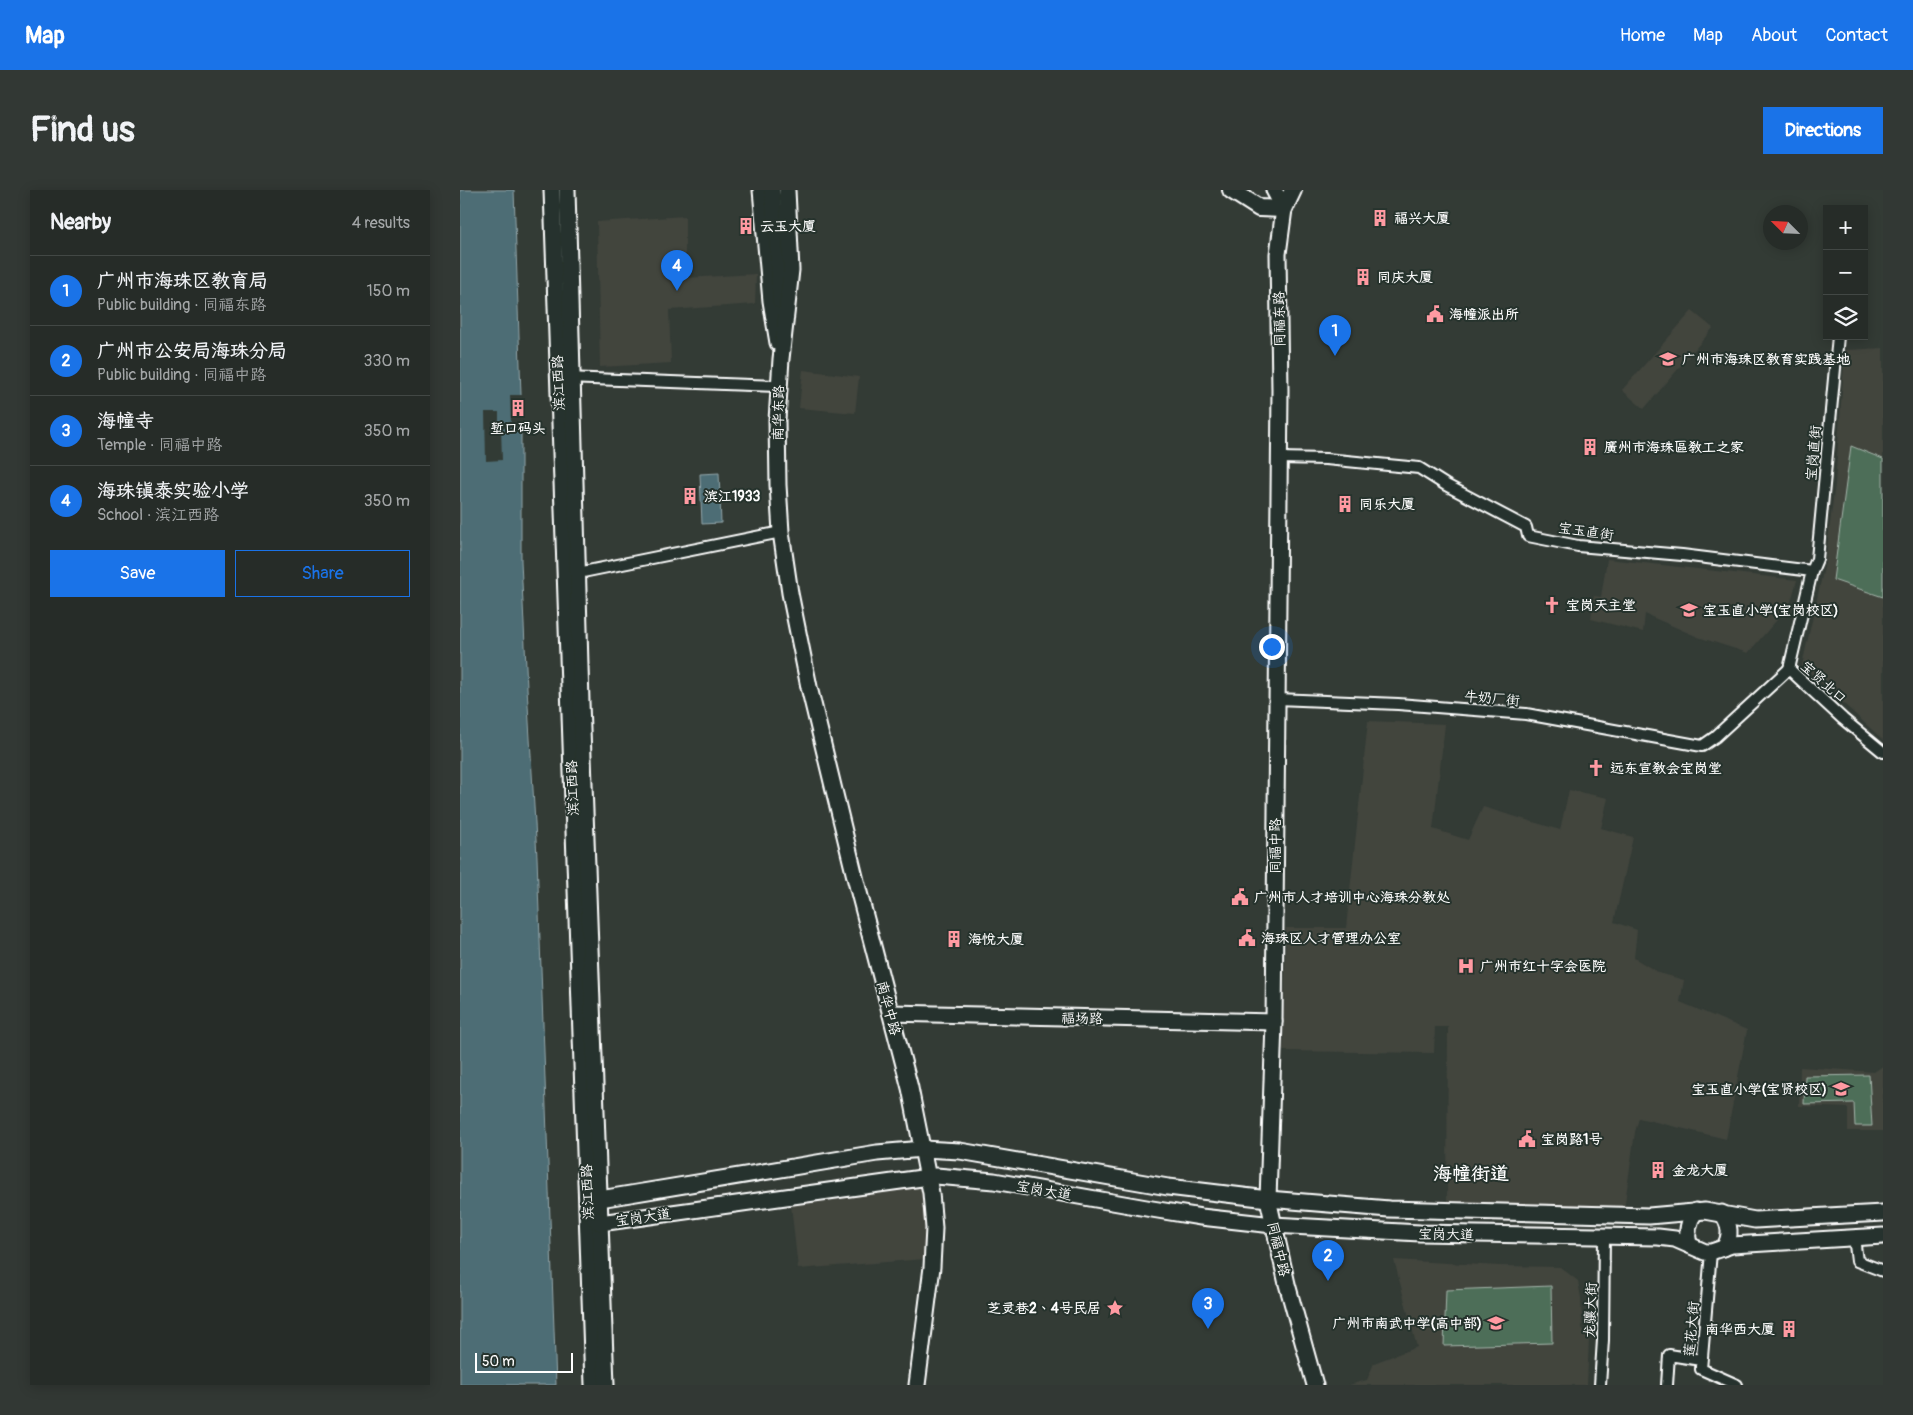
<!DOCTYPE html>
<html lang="en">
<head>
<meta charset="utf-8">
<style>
	:root { --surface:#262c28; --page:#323834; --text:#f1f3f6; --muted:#a4a7a8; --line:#424845; --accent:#1a73e8 }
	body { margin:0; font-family:Pangolin,"LXGW WenKai TC",sans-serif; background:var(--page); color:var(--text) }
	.controls { position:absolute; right:15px; top:15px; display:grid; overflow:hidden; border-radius:0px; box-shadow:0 2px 12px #0003 }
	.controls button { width:45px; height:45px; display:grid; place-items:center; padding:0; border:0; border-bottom:1px solid var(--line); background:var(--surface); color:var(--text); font:25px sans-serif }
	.compass { position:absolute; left:1303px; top:15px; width:45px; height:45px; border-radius:50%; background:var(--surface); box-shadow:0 2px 12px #0003; rotate:294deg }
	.scale { position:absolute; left:15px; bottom:12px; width:98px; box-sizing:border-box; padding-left:5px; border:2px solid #fff; border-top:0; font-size:14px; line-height:18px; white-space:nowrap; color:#fff; -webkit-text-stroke:4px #26332d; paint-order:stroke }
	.you { position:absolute; left:811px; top:456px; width:18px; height:18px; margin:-12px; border:4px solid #fff; border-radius:50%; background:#1a73e8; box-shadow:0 0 0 8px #1a73e833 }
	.badge { display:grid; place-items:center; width:32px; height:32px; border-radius:50%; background:var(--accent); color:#fff; font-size:16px; font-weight:700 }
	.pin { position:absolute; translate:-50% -41px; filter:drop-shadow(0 1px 2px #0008) }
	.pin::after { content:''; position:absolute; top:26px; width:18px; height:15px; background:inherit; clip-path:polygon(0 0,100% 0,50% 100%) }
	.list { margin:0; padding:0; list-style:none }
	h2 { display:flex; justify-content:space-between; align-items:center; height:65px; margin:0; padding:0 20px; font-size:21px }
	h2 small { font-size:16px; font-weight:400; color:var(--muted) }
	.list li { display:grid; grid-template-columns:32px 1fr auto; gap:15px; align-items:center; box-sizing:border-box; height:70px; padding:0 20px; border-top:1px solid var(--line) }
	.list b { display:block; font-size:19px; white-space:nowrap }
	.list p { margin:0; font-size:16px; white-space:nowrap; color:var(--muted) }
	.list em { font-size:16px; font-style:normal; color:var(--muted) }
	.actions { display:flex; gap:10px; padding:15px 20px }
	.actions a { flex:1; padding:11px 0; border:1px solid var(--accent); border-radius:0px; text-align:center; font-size:18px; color:var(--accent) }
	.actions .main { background:var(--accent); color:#fff }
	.icon { flex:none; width:28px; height:28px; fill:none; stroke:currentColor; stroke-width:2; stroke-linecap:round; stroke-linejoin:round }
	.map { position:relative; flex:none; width:1423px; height:1195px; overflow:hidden; border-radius:0px }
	header { display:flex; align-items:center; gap:30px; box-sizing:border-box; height:70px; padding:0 25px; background:var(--accent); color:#fff }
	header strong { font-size:24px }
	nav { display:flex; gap:28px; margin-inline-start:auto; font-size:18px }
	.intro { display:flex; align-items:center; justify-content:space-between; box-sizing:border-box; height:120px; padding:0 30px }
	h1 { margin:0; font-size:35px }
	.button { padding:12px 22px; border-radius:0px; background:var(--accent); color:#fff; font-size:18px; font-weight:700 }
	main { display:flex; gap:30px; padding:0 30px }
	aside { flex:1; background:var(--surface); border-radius:0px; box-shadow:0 2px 12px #0003 }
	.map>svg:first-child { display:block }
</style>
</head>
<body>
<header>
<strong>Map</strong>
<nav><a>Home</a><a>Map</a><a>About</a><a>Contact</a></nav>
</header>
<div class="intro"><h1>Find us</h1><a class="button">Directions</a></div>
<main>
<aside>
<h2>Nearby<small>4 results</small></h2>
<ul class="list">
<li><span class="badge">1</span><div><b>广州市海珠区教育局</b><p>Public building · 同福东路</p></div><em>150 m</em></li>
<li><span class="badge">2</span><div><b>广州市公安局海珠分局</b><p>Public building · 同福中路</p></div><em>330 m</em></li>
<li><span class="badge">3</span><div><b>海幢寺</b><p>Temple · 同福中路</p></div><em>350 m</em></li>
<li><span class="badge">4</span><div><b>海珠镇泰实验小学</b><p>School · 滨江西路</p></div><em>350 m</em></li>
</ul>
<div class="actions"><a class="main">Save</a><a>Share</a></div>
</aside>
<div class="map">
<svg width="1423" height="1195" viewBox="0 0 1423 1195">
	<rect width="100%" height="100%" fill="#333b35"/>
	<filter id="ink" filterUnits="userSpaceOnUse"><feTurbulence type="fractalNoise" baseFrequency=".02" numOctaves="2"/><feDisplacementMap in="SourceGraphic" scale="10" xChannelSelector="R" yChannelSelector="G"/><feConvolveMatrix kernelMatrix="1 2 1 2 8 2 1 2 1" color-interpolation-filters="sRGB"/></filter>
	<g filter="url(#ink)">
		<g fill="#42453e">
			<path d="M225,26V88L296,84L295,114L209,120L211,173L140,177L137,32Z"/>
			<path d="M1232,121L1253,138L1184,219L1162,200Z"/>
			<path d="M1423,158V550L1342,475L1365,373L1375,294L1385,160Z"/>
			<path d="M343,180L399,187L395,223L339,218Z"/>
			<path d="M1147,369L1337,390L1330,415L1288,463L1238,447L1185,424L1183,442L1131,429L1134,406L1141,407Z"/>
			<path d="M908,531L985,534L973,639L1008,650L1023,617L1100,640L1109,600L1148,608L1141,638L1173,647L1154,732L1177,740L1174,768L1199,783L1224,790L1220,812L1287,840L1266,949L1179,928L1175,942L1164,1020L987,1011L988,837H975L974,863L823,861L826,738H886Z"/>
			<path d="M1423,876V941H1388V918L1339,916L1340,877L1414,882Z"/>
			<path d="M464,994L468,1042L465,1069L338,1079L331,1015Z"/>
			<path d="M934,1070L1039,1076L1100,1077L1118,1091L1121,1108L1122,1138L1129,1149L1127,1195H889L907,1190L914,1173L957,1157Z"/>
		</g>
		<g fill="#4d6e58" stroke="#a6b6ac">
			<path d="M1391,256L1423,269V407L1373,390Z"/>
			<path d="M1409,885L1412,936H1395L1394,913L1344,914L1345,886Z"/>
			<path d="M1091,1096L1092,1153L984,1156L986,1100Z"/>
		</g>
		<g fill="#4d6d74" stroke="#94a7ac">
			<path d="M0,0H54L61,205V371L67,498L77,667L96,1195H0Z"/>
			<path d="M259,283L261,333L242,334L240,284Z"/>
		</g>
		<path fill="#333b35" d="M50,205H63V237L41,238L42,270L26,271L25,222H39V232H51Z"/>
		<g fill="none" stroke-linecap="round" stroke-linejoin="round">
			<g stroke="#fff" stroke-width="14">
				<g id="street">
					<path d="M106,188L318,196"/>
					<path d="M819,268L866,269L959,278L986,295L1066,337L1068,346L1118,356L1222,365L1352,381L1329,479"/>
					<path d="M1352,381L1357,369L1378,146"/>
					<path d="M118,383L321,342"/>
					<path d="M817,509L938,514L1066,524L1242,556L1255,547L1329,479L1383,529L1423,562"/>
					<path d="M1394,1047L1397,1071L1423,1081"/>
					<path d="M1251,1062L1241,1179L1277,1195"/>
					<path d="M1140,1195L1143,1150L1144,1046"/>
					<path d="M1207,1195L1209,1165L1241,1170"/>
				</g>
			</g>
			<g stroke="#fff" stroke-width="19">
				<g id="secondary">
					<path d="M92,0L133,1195"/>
					<path d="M107,0L121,512L146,1195"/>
					<path d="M301,0L311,111L318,153"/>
					<path d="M312,0L318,63L320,111"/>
					<path d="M327,0L331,80L321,169L317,230L318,295L321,342L330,403L349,497L396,691L450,898L471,1003L474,1038L472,1077L457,1195"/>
					<path d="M814,0L824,19L818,64L820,200L814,832L808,1009L827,1094L855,1195"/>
					<path d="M431,823L814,832"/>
					<path d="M128,1023L140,1009L417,963L463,959L500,961L708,997L808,1009L929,1019L1189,1026L1245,1021L1295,1030L1423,1023"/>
					<path d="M128,1023L140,1033L476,986L534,991L692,1019L741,1027L813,1035L960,1043L1198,1047L1215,1049L1245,1062H1251L1272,1055L1423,1046"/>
					<path d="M1262,1023C1270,1035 1272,1045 1264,1058"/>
					<path d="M1229,1055C1226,1042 1228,1031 1236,1021"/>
				</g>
			</g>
			<g stroke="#fff" stroke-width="20">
				<path id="primary" d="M771,0L799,18L824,19L833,0"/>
			</g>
			<use href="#street" stroke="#26332d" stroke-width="10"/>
			<use href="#secondary" stroke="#26332d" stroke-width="15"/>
			<use href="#primary" stroke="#26332d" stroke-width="16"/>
		</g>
	</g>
	<defs>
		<g id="building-bare" transform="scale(1.35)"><path d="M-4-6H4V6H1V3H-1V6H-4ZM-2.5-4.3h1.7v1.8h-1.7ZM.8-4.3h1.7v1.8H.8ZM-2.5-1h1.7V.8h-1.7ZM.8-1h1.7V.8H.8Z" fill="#ff9aa2" stroke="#26332d" stroke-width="2.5" paint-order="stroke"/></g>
		<g id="civic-bare" transform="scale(1.35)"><path d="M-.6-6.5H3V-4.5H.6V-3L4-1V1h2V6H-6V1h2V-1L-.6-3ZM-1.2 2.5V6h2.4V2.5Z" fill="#ff9aa2" stroke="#26332d" stroke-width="2.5" paint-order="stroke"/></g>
		<g id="school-bare" transform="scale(1.35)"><path d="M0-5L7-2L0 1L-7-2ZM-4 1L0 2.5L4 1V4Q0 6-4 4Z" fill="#ff9aa2" stroke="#26332d" stroke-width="2.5" paint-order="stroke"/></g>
		<g id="church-bare" transform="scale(1.35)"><path d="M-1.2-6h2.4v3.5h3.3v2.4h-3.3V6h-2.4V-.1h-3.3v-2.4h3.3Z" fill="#ff9aa2" stroke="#26332d" stroke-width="2.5" paint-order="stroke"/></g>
		<g id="hospital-bare" transform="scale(1.35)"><path d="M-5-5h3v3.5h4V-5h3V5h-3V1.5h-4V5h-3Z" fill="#ff9aa2" stroke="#26332d" stroke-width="2.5" paint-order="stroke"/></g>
		<g id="sight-bare" transform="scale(1.35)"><path d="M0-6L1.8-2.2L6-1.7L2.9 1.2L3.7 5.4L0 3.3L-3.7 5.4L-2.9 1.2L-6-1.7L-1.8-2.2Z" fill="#ff9aa2" stroke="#26332d" stroke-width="2.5" paint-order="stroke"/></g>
	</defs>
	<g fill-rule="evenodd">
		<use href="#building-bare" x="920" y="28"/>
		<use href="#building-bare" x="286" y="36"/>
		<use href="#building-bare" x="903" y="87"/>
		<use href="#civic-bare" x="975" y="124"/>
		<use href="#school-bare" x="1208" y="169"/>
		<use href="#building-bare" x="58" y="218"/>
		<use href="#building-bare" x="1130" y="257"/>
		<use href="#building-bare" x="230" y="306"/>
		<use href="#building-bare" x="885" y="314"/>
		<use href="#church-bare" x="1092" y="415"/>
		<use href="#school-bare" x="1229" y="420"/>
		<use href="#church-bare" x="1136" y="578"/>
		<use href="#civic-bare" x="780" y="707"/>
		<use href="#civic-bare" x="787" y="748"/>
		<use href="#building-bare" x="494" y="749"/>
		<use href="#hospital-bare" x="1006" y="776"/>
		<use href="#school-bare" x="1381" y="899"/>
		<use href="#civic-bare" x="1067" y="949"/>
		<use href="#building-bare" x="1198" y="980"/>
		<use href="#sight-bare" x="655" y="1118"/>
		<use href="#school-bare" x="1036" y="1133"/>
		<use href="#building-bare" x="1329" y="1139"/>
	</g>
	<g text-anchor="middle" stroke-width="4" stroke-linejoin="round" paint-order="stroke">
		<g font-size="14" font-weight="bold" fill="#fff" stroke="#26332d" text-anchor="start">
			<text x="934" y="33">福兴大厦</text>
			<text x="300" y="41">云玉大廈</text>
			<text x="917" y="92">同庆大厦</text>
			<text x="989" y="129">海幢派出所</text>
			<text x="1222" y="174">广州市海珠区教育实践基地</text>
			<text x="58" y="243" text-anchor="middle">堑口码头</text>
			<text x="1144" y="262">廣州市海珠區教工之家</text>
			<text x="244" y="311">滨江1933</text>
			<text x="899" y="319">同乐大厦</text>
			<text x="1106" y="420">宝岗天主堂</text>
			<text x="1243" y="425">宝玉直小学(宝岗校区)</text>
			<text x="1150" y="583">远东宣教会宝岗堂</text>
			<text x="794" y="712">广州市人才培训中心海珠分教处</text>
			<text x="801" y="753">海珠区人才管理办公室</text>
			<text x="508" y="754">海悦大厦</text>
			<text x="1020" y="781">广州市红十字会医院</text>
			<text x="1367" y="904" text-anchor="end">宝玉直小学(宝贤校区)</text>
			<text x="1081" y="954">宝岗路1号</text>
			<text x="1212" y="985">金龙大厦</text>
			<text x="641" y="1123" text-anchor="end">芝灵巷2、4号民居</text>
			<text x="1022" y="1138" text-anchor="end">广州市南武中学(高中部)</text>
			<text x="1315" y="1144" text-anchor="end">南华西大厦</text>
		</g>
		<g font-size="14" fill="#fff" stroke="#26332d">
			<text transform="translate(819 129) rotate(-91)" y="5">同福东路</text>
			<text transform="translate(98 193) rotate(-92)" y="5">滨江西路</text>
			<text transform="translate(318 223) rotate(-89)" y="5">南华东路</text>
			<text transform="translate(1353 263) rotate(-85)" y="5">宝岗直街</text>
			<text transform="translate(1126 341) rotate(8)" y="5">宝玉直街</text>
			<text transform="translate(1364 492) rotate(42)" y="5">宝贤北口</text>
			<text transform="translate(1032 508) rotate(5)" y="5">牛奶厂街</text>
			<text transform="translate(112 598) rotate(-92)" y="5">滨江西路</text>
			<text transform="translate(815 656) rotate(-90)" y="5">同福中路</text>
			<text transform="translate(429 818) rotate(75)" y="5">南华中路</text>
			<text transform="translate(622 828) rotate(1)" y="5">福场路</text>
			<text transform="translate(584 1000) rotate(10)" y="5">宝岗大道</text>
			<text transform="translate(127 1002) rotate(-92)" y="5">滨江西路</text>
			<text transform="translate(183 1027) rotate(-8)" y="5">宝岗大道</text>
			<text transform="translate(986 1044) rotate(1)" y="5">宝岗大道</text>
			<text transform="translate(819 1059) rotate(77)" y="5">同福中路</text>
			<text transform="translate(1130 1120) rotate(-88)" y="5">龙骧大街</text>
			<text transform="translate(1231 1139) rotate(-85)" y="5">莲花大街</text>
		</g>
		<g font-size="19" font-weight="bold" fill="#fff" stroke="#26332d">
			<text x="1011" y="990">海幢街道</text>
		</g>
	</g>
</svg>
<div class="controls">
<button>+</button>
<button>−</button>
<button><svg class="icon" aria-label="layers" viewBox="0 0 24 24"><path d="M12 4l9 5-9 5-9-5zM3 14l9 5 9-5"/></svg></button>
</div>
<svg class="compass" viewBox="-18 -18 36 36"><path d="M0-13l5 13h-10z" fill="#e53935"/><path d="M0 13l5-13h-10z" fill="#a4a7a8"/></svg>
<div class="scale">50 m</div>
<div class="you"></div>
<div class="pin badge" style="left:875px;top:166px">1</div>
<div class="pin badge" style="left:868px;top:1091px">2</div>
<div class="pin badge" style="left:748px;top:1139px">3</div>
<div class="pin badge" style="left:217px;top:101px">4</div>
</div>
</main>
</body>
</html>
